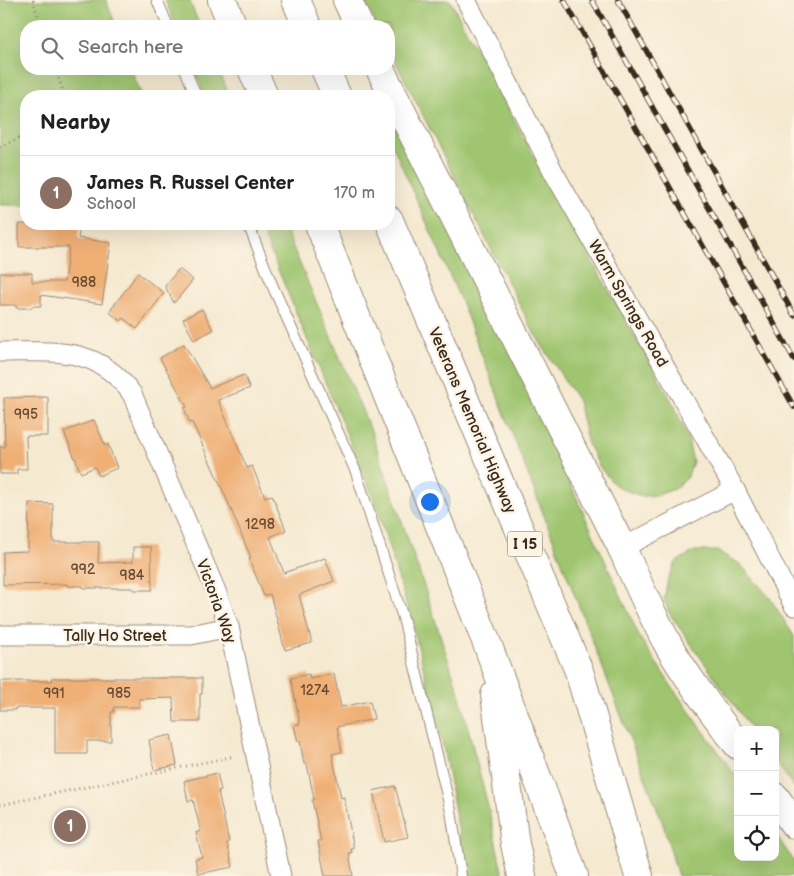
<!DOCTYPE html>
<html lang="en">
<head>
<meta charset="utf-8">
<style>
	:root { --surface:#fff; --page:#f6f6f6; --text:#202124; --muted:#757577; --line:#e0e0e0; --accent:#c8321e }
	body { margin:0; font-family:"Balsamiq Sans",sans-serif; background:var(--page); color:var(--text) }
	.controls { position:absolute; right:15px; bottom:15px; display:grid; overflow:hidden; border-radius:10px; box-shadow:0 5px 20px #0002 }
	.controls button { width:45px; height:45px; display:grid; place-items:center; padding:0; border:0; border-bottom:1px solid var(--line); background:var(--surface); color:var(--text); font:25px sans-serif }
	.you { position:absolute; left:429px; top:501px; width:18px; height:18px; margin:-12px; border:4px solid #fff; border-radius:50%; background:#1a73e8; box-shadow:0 0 0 8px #1a73e833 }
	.badge { display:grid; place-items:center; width:32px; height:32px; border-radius:50%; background:var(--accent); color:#fff; font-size:16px; font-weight:700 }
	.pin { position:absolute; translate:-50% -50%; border:2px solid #fff; box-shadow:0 1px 5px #0006 }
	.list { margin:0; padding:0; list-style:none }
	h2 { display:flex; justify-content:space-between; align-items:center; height:65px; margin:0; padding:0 20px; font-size:21px }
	h2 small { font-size:16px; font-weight:400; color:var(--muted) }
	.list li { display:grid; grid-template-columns:32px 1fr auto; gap:15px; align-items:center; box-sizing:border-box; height:75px; padding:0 20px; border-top:1px solid var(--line) }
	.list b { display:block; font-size:19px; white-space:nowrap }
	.list p { margin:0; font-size:16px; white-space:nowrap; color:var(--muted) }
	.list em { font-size:16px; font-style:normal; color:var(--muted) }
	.icon { flex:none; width:28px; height:28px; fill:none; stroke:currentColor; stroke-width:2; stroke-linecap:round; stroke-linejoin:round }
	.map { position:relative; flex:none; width:794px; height:876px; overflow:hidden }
	.search { position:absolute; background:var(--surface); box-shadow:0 5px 20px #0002; left:20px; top:20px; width:375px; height:55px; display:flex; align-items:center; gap:12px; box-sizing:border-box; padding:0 18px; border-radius:20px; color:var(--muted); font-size:19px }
	.panel { position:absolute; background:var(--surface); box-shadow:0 5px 20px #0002; left:20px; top:90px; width:375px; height:140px; border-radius:20px }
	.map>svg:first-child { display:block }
</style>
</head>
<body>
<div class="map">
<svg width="794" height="876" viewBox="0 0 794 876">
	<rect width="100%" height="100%" fill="#fcf5e5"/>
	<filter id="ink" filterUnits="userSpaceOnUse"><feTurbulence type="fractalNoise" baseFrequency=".02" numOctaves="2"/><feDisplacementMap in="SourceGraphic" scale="10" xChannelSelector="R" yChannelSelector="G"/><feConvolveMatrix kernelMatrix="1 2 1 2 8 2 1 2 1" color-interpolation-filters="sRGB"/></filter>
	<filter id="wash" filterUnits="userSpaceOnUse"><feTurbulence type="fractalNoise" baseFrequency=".0096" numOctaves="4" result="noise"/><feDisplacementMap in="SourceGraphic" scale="20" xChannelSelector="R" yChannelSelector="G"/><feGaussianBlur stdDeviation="1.12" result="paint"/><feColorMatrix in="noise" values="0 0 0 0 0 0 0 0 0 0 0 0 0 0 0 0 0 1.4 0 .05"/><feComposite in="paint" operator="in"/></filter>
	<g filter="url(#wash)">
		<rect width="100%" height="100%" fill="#f5e9d0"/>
		<g fill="#9fc570" stroke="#6d7847">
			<path d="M0,0H106L116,26H26V69H131L142,96H26V205H0Z"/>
			<path d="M165,0H189L200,26H176Z"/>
			<path d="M364,0H450L554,194L675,407L688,440L693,462L687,478L674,489L655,496H642L627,491L615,485L601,469L588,445L578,401L534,333L389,49V26H377Z"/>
			<path d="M194,69H218L230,96H205Z"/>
			<path d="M389,104L517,366L640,638L672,687L738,779V857H775V833L794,862V876H678L663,824L461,301L389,137Z"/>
			<path d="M259,224H283L371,431L425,589L459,693L489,810L503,876H467L443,746L413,626L374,499Z"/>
			<path d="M695,551H717L740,564L770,598L794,636V787L775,761V730H752L669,613L664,599L668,578L676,562Z"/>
		</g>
		<g id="blocks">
			<g fill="#efaf75">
				<path d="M19,224H80L78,238L111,243L102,304L41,295V306H32V308H16V305H0V273H32V282H64L69,247H19Z"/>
				<path d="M179,269L193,280L174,303L165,286Z"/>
				<path d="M138,273L164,293L137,329L123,318L121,321L109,312Z"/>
				<path d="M202,309L213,330L194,340L183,319Z"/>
				<path d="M184,344L210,388L244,375L250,388L218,400L247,468L252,466L265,497L272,495L286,530L270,537L284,573L325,558L334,581L299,595L312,643L285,650L270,594L264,596L249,559L251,558L228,502L192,422L190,423L184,408L187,407L160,358Z"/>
				<path d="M48,397V436H26L27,469H17V474H0V447H5L4,398Z"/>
				<path d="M94,420L105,446L108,444L117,468L99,476L95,467L81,473L64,432Z"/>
				<path d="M29,503L53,504V542H99L98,563L133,562V547H151L152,590H133V588H83V586H67V584L3,585V552L28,551Z"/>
				<path d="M309,674L310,679L334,674L341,707L370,701L374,719L337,727L342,752L332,754L341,798L344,797L354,849H351L352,853H349L353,876H325L318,841H321L312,800L314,799L307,764H304L300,741L298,742L294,725L300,724L291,678Z"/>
				<path d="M51,678H202V694H200V722H174L173,698L139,699V707H114V712H111V741H87V754H55V708H15V710H0V681H52Z"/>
				<path d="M171,735L177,765L154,770L149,740Z"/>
				<path d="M217,773L221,790L218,791L229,842L227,843L233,867L198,874L195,859L202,857L196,832H201L193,800L188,801L184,781Z"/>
				<path d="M395,786L408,837L384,842L373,791Z"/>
			</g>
		</g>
	</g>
	<g filter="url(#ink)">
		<use href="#blocks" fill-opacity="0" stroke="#988a77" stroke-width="1"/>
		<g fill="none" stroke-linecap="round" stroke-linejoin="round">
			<g stroke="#988a77" stroke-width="12">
				<g id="service">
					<path d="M157,0L168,26"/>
					<path d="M185,69L196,96"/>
					<path d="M248,224L273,287L356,472L403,618L451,811L461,876"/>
				</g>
			</g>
			<g stroke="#988a77" stroke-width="21">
				<g id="minor">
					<path d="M466,0L554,173L735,490L794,606"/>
					<path d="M0,352C53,352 98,345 132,394L216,591L229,627L281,876"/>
					<path d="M622,548L735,490"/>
					<path d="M0,635H191L229,627"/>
				</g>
			</g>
			<g stroke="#988a77" stroke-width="30">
				<g id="secondary">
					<path d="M622,548C637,582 652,616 670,648C690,682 714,714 738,745"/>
					<path d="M775,797L794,824"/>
				</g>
			</g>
			<g stroke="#988a77" stroke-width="30">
				<g id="motorway">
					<path d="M222,0L233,26"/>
					<path d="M296,0L307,26"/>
					<path d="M347,0L359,26"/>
					<path d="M252,69L264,96"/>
					<path d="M325,69L337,96"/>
					<path d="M380,69L622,548"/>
					<path d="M389,220L579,671L639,876"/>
					<path d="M319,224L488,646L574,876"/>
					<path d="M495,695L515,844L522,876"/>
				</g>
			</g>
			<g stroke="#988a77" stroke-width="3" stroke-dasharray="1 4" stroke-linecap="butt">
				<path d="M33,0L41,26"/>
				<path d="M55,69L65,96"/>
				<path d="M0,147L26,135"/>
				<path d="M0,805L235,756"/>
			</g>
			<use href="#service" stroke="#fff" stroke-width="10"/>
			<use href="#minor" stroke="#fff" stroke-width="19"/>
			<use href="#secondary" stroke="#fff" stroke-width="28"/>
			<use href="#motorway" stroke="#fff" stroke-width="28"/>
			<g stroke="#3b2a1e" stroke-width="5.5">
				<g id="rail">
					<path d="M564,0L794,407"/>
					<path d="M592,0L794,359"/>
					<path d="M618,0L794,315"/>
				</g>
			</g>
			<use href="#rail" stroke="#fcf5e5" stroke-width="4" stroke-dasharray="11" stroke-linecap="butt"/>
		</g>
	</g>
	<g text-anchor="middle" stroke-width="5" stroke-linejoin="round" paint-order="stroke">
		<g font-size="14" fill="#684b34">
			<text x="84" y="287">988</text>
			<text x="26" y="419">995</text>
			<text x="260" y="529">1298</text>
			<text x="83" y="574">992</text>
			<text x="132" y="580">984</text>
			<text x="315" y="695">1274</text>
			<text x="54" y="698">991</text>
			<text x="119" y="698">985</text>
		</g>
		<rect fill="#fcf5e5" stroke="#75675a" stroke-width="1" x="507.5" y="531.5" width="35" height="25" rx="4"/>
		<g font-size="15" font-weight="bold" fill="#3b2a1e">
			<text x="525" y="549">I 15</text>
		</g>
		<g font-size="16" fill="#3b2a1e" stroke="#fcf5e5">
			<text transform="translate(629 303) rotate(60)" y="6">Warm Springs Road</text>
			<text transform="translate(473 420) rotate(67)" y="6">Veterans Memorial Highway</text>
			<text transform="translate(217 601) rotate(70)" y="6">Victoria Way</text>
			<text x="115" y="641">Tally Ho Street</text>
		</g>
	</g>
</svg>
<div class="controls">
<button>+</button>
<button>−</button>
<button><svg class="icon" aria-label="locate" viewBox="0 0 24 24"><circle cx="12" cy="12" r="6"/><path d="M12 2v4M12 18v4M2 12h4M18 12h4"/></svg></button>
</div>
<div class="you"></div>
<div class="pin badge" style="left:70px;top:826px;background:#8d6e63">1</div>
<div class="search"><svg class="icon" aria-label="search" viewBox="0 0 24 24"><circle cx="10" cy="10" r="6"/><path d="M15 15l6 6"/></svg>Search here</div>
<section class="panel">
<h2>Nearby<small></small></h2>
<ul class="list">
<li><span class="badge" style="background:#8d6e63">1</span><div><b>James R. Russel Center</b><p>School</p></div><em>170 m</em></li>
</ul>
</section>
</div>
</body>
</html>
